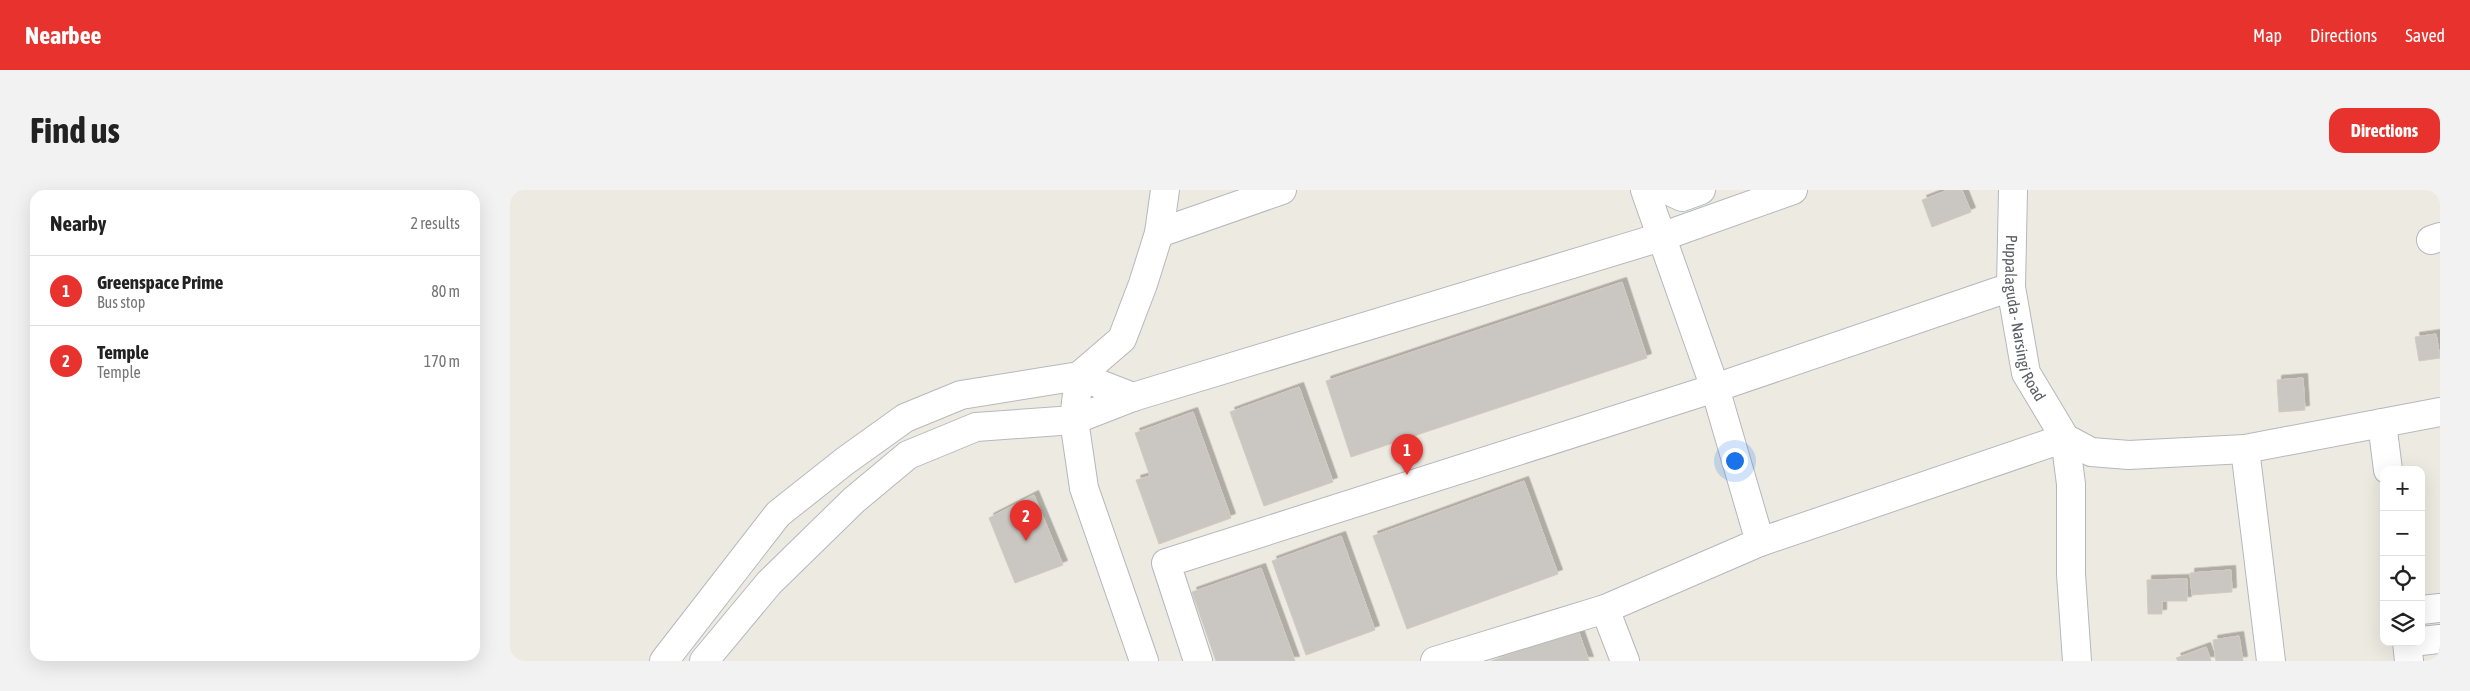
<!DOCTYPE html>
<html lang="en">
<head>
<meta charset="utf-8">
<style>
	:root { --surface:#fff; --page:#f2f2f2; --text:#222; --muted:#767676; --line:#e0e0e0; --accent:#e7322d }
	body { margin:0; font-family:"Asap Condensed",sans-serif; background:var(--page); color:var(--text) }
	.controls { position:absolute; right:15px; bottom:15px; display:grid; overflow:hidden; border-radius:10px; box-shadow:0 5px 20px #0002 }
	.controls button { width:45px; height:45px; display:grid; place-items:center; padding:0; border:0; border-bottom:1px solid var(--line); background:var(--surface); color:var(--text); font:25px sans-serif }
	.you { position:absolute; left:1224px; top:270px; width:18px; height:18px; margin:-12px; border:4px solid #fff; border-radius:50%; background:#1a73e8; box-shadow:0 0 0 8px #1a73e833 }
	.badge { display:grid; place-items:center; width:32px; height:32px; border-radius:50%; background:var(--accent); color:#fff; font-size:16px; font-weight:700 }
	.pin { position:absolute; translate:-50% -41px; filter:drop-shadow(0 1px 2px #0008) }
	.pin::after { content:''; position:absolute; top:26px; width:18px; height:15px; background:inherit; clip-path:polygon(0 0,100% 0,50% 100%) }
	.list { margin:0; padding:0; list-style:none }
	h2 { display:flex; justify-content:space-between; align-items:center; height:65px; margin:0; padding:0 20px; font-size:21px }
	h2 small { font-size:16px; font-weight:400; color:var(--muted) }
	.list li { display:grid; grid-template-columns:32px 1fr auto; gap:15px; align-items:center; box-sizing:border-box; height:70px; padding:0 20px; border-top:1px solid var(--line) }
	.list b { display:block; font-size:19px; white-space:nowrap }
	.list p { margin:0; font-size:16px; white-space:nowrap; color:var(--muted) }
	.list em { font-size:16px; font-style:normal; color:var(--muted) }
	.icon { flex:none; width:28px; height:28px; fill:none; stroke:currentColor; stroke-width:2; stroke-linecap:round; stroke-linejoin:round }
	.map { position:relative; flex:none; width:1930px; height:471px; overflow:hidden; border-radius:15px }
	header { display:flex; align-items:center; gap:30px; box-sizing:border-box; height:70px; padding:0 25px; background:var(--accent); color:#fff }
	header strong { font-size:24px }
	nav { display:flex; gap:28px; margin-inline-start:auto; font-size:18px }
	.intro { display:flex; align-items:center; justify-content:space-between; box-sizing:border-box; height:120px; padding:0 30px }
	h1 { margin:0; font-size:35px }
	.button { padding:12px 22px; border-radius:15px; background:var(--accent); color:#fff; font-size:18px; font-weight:700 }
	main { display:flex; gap:30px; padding:0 30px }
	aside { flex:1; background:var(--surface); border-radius:15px; box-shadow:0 5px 20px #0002 }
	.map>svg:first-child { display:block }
</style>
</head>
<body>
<header>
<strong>Nearbee</strong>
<nav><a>Map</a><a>Directions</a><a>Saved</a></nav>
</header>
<div class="intro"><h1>Find us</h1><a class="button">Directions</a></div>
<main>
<aside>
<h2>Nearby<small>2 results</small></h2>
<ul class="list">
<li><span class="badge">1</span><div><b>Greenspace Prime</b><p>Bus stop</p></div><em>80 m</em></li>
<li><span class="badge">2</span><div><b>Temple</b><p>Temple</p></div><em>170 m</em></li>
</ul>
</aside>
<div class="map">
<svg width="1930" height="471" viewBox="0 0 1930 471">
	<defs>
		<filter id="shadow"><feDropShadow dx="4.5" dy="-4.5" stdDeviation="0" flood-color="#0004"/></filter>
	</defs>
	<rect width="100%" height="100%" fill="#edeae1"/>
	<g fill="#cac6c1" stroke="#d1cbc0" filter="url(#shadow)">
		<path d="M1438,0H1452L1461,22L1422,37L1412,10Z"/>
		<path d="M1112,92L1137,168L841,267L816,191Z"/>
		<path d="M1926,144L1930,168L1909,171L1905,147Z"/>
		<path d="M1793,188L1795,220L1769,222L1767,190Z"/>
		<path d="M789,197L823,292L754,316L720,222Z"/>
		<path d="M683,222L721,328L649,354L626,290L640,286L625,243Z"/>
		<path d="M1014,291L1048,384L897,439L863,346Z"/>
		<path d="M524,305L553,375L505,393L479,328Z"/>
		<path d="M831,346L865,440L796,465L762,371Z"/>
		<path d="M751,378L785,471H706L682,402Z"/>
		<path d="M1721,380L1722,402L1682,405L1680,383Z"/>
		<path d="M1677,389V411H1652V424H1638L1637,390Z"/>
		<path d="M1068,440L1079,471H981Z"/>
		<path d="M1729,446L1733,471H1706L1703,450Z"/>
		<path d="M1696,457L1701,471H1668L1666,468Z"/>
	</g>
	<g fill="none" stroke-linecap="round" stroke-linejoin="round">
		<g stroke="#b4b8bc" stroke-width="30">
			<g id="minor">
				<path d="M1157,0L1172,7L1191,0"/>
				<path d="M649,43L655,0"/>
				<path d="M1921,50L1930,47"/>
				<path d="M564,230L574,298L634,471"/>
				<path d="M1872,233L1878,280"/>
				<path d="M1735,259L1761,471"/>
				<path d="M1250,352L1555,248L1561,294V384L1567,471"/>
				<path d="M1911,420L1930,418"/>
				<path d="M1911,451L1930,449"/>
				<path d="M1897,452L1899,471"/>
				<path d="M688,471L656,373L1205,198L1501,97"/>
				<path d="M925,471L1095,419"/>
				<path d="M1115,471L1095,419L1250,352L1205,198L1135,0"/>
			</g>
		</g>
		<g stroke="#b4b8bc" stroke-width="30">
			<g id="tertiary">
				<path id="s1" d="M1503,0L1501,97L1516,183L1555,248L1581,262L1619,265L1735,259L1930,222"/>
				<path d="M623,207L1151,47L1283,0"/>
				<path d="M564,230L569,186L612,149L633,94L649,43L772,0"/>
			</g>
		</g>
		<g stroke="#b5b9be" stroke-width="30">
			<g id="secondary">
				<path d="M154,471L268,324L335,271L395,228L451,205L569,186L623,207"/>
				<path d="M194,471L259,393L344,310L398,265L466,237L564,230L623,207"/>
			</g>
		</g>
		<use href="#minor" stroke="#fff" stroke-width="28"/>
		<use href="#tertiary" stroke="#fff" stroke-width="28"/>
		<use href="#secondary" stroke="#fff" stroke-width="28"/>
	</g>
	<g text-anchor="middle" stroke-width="4" stroke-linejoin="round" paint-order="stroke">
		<g font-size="16" fill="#5a5e62" stroke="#fff">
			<text dy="6" stroke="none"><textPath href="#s1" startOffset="130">Puppalaguda - Narsingi Road</textPath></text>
		</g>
	</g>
</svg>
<div class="controls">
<button>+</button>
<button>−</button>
<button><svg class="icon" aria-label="locate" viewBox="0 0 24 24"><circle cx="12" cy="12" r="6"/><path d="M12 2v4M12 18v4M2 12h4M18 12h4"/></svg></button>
<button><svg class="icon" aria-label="layers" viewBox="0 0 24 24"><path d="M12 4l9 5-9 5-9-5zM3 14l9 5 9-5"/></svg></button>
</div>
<div class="you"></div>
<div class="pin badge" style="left:897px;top:285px">1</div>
<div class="pin badge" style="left:516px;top:351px">2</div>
</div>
</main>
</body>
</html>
